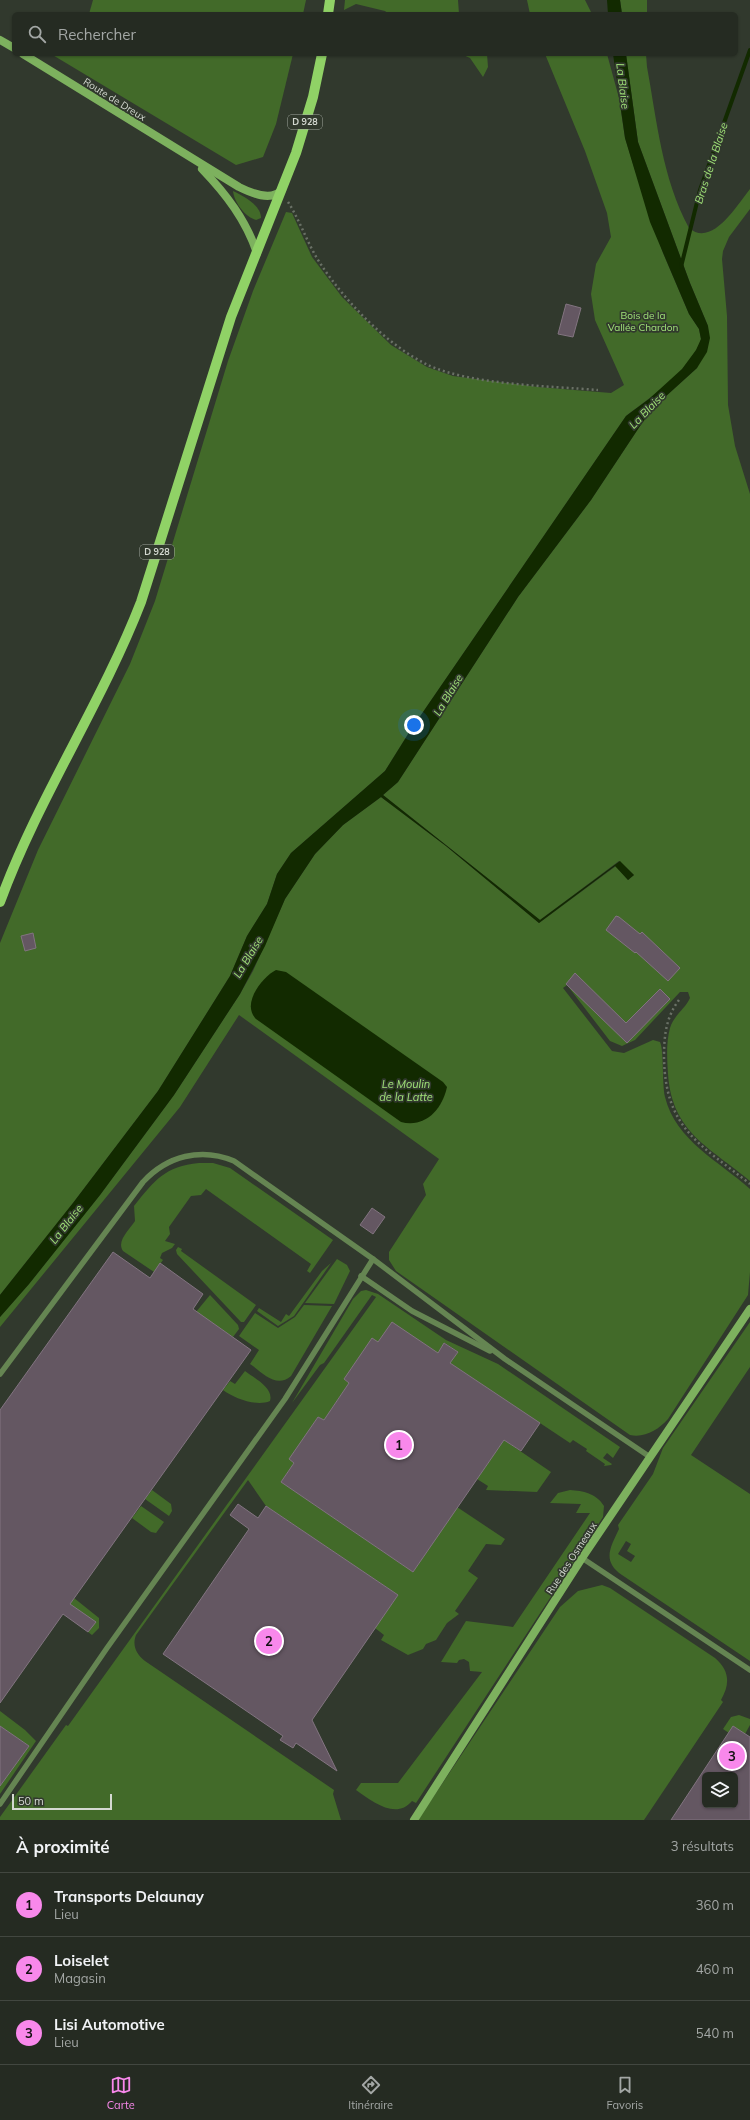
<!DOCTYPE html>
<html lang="fr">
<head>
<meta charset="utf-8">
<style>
	:root { --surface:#252b22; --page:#31372f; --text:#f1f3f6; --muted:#a3a7a5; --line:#424740; --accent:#f888eb }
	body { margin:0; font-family:Mulish,sans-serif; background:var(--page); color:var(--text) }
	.controls { position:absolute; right:12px; bottom:12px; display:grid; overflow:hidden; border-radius:6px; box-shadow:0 1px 3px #0004 }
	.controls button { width:36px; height:36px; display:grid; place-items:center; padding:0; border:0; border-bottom:1px solid var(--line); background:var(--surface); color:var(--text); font:20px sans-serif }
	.scale { position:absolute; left:12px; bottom:10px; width:100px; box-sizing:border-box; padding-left:4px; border:2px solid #d4d9d1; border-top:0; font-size:11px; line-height:14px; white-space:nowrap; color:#d4d9d1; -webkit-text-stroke:3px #31392d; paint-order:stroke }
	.you { position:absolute; left:414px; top:725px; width:14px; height:14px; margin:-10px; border:3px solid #fff; border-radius:50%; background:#1a73e8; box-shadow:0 0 0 6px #1a73e833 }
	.badge { display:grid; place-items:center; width:26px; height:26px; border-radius:50%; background:var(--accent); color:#111; font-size:13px; font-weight:700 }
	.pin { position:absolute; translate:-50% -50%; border:2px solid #fff; box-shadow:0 1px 4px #0006 }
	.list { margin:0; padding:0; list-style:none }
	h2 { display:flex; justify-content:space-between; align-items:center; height:52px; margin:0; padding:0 16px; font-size:17px }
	h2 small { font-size:13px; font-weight:400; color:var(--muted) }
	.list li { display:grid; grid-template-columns:26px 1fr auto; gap:12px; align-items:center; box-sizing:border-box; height:64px; padding:0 16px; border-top:1px solid var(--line) }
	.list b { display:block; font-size:15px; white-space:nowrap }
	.list p { margin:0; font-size:13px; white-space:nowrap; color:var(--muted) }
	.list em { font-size:13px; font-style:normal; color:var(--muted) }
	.icon { flex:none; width:22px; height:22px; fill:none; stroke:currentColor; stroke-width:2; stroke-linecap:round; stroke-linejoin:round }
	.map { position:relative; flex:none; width:750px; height:1820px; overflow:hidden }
	.search { position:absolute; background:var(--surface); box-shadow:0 1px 3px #0004; left:12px; right:12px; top:12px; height:44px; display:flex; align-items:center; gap:10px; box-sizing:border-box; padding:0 14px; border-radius:6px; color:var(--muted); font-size:15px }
	.sheet { height:244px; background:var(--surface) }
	nav { display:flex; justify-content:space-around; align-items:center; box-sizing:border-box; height:56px; border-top:1px solid var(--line); background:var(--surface); font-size:11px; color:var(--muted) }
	nav a { display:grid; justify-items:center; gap:2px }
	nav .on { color:var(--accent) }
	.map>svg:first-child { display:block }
</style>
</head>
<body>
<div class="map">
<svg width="750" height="1820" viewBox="0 0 750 1820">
	<rect width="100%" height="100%" fill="#31392d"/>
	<g fill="#426a29" fill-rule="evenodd">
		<path d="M93,0H306L303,14H89Z"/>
		<path d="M345,0H458L459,14H389L385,11L356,4L344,10Z"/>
		<path d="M527,0H585L592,14H530Z"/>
		<path d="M620,0H647V14H622Z"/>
		<path d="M51,54H293L276,124L263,157L236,165Z"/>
		<path d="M461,54H487L488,67L483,77L470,58Z"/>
		<path d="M545,54H607L619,98L625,138L635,170L663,253L689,314L699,329L701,339L700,343C685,375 653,395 626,416L410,731L385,771L291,853L277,874L267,904L247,936L230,976L158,1091L73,1203L0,1295V943L38,850L130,664L155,601L228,361L253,291L286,212L292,213L312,257L342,297L391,345L427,367L453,376L538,387L611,393L624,385L595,320L591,294L596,264L611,237L607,213L585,151Z"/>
		<path d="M626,54H646L647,67C657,121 662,178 689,228C712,248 737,205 750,189V209L729,237L723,251L722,259L727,316L728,405L735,446L750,494V1181C710,1147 672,1133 668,1074C667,1059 666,1043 670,1028C674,1015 685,1009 690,998L688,992H680L635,1040L622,1046L610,1041L567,985L563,988L612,1051L624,1053L653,1040L660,1042C664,1050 662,1083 665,1097C676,1141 719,1161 750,1189V1272L748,1295L668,1419C658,1430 645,1438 630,1435L396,1271L389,1260V1252L426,1195L423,1184L439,1159L239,1015L180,1107L0,1327V1317L29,1284L100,1195L174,1095L240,994L253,971L285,899L315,854L343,825L381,797L446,846L539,923L616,866L628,880L634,875L619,861L540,920L383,795L398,782L518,597L591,500L640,426L654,407L697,368L708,326L690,283L638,142Z"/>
		<path d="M233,191C243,196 261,205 261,218L256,220C245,217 234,202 233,191Z"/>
		<path d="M199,1163H213L230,1168L333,1240L310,1273L307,1271L311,1264L206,1189L201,1195L191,1196L169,1227L170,1234L165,1241L175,1244L172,1248L162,1253L160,1258L163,1260L154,1272L123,1251C116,1241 130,1229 135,1221L134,1206C154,1181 165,1166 199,1163Z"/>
		<path d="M178,1247L182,1249L181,1251L256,1305L244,1322H241L177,1254L176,1250Z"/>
		<path d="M337,1259L347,1265L350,1271L334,1304L305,1303Z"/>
		<path d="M331,1263L294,1316L278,1326L257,1311L259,1308L281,1322L286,1314L289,1316L322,1271Z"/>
		<path d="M366,1290L378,1294L446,1340L498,1364L620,1447L613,1458L607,1453L603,1458L612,1464L611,1465L604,1466L605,1464L586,1451L587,1449L573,1440L570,1443L450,1363L458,1352L445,1343L438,1353L378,1342L344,1379L349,1383L324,1420L318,1417L290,1459L294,1463L281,1482L413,1572L457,1507L505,1539L501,1545L486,1544L468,1571L478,1578L455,1611L459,1614L447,1623L436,1640L426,1644L423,1649L408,1655L381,1640L384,1635L375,1628L398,1595L266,1506L248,1480L136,1635C132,1645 136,1654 145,1661L334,1790L333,1794L341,1820H0V1817L66,1725L68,1726L376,1297L372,1295L324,1363L320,1365L292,1403L353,1299L361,1291Z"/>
		<path d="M210,1295L238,1325L239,1329L233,1337L196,1312Z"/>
		<path d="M304,1305L332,1306L291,1376C276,1389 262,1372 250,1364L259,1350L239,1336L255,1313L278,1328L295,1317Z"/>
		<path d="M750,1322V1367L691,1455L750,1494V1661L622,1575C602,1561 610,1548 619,1529L618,1525L653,1474L663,1448ZM626,1541L631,1544L627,1551L635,1556L631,1562L618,1554Z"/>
		<path d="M245,1371C254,1378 274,1388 270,1401C256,1407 234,1398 223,1390L230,1381L235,1384Z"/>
		<path d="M504,1440L551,1472L537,1492L486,1490L488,1486L477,1479Z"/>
		<path d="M152,1490L171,1504L172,1511L169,1516L145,1499Z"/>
		<path d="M570,1490C583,1491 596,1493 604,1506L603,1517L416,1803L412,1801C396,1820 373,1802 356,1790L361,1783H398L482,1672L470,1671L469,1662L464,1659L459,1660L457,1663L441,1662L466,1621L513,1627L590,1513H576L581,1504L550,1503L558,1493Z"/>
		<path d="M141,1506L164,1522L156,1533L151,1532L132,1518Z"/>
		<path d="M602,1585L610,1588L715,1658C730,1671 730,1684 721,1700L723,1702L644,1820H418L560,1607L578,1591Z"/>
		<path d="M74,1598L99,1618V1628L92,1635L88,1632L95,1622L67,1609Z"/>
		<path d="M0,1711L25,1730L36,1741L0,1794V1786L29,1746L0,1726Z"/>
		<path d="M739,1715L750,1719V1725L745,1734L729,1733L723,1729L731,1717Z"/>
	</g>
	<g fill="#122a00">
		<path d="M607,0H620L622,14H608Z"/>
		<path d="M613,54H626L638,142L690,283L708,326L710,338L707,352L697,368L654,407L640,426L591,500L518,597L398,782L383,795L540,920L620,861L634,875L628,880L615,866L539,923L446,846L381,797L343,825L315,854L285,899L265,946L240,994L174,1095L100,1195L29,1284L0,1317V1295L73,1203L158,1091L215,1000L230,976L247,936L267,904L277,874L291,853L385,771L410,731L626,416L649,399L682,369L696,350L701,339L699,329L689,314L650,222L625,138Z"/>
		<path d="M276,970L286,972L443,1082L447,1087C442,1110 425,1128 401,1122L256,1019C241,1004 262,977 276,970Z"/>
	</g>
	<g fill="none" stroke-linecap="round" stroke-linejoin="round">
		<path stroke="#122a00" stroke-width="4" d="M681,267L700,190L750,50"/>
	</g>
	<g fill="#645762" stroke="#827480" fill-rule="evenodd">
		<path d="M566,304L581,308L573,337L558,334Z"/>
		<path d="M616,916L619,917L640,934L642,932L680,968L668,981L636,952L635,953L606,930Z"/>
		<path d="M33,933L36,948L25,951L21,936Z"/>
		<path d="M575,973L626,1023L660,989L670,999L627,1043L566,984Z"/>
		<path d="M372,1208L385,1217L373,1234L360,1225Z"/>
		<path d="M113,1252L150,1278L160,1263L203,1294L193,1309L251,1350L70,1604L96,1622L88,1632L63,1614L0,1703V1410Z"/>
		<path d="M392,1322L438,1353L444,1343L458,1352L450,1363L540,1423L521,1451L504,1440L413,1572L281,1482L294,1463L289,1459L318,1417L324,1420L349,1383L344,1379L372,1338L378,1342Z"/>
		<path d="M238,1504L258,1518L266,1506L398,1595L312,1720L337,1771L296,1743L293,1748L280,1740L283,1736L163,1654L249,1529L230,1515Z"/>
		<path d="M0,1726L29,1746L0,1786Z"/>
		<path d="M733,1726L750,1737V1820H671ZM705,1775H735V1805H705Z"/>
	</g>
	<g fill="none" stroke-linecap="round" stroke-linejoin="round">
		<g stroke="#6a7166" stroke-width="2.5" stroke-dasharray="2 3" stroke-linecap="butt">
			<path d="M288,202C301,222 308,246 322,266C346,302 388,346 428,365C471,385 550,386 598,390"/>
			<path d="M679,1000C666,1017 664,1036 664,1057C665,1129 700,1144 750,1184"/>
		</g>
		<g stroke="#658552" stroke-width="5.5">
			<path d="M373,1259L505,1359L650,1457"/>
			<path d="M361,1276L412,1311L490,1351"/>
			<path d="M0,1374L143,1182C167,1156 201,1147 234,1161L373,1259L285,1399L107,1648L0,1804"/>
			<path d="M582,1558L750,1670"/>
		</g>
		<g stroke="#7db15e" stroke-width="8">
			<path d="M0,40L14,48"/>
			<path d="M23,54L239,187C251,193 271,202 282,190"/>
			<path d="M202,169C226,194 246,220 257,253"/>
			<path d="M414,1820L582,1558L750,1309"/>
		</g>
		<g stroke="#90d266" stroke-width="10">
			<path d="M328,14L330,0"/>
			<path d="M0,902C38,798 101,705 141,602L231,317L296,153L313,97L322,54"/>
		</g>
	</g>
	<g text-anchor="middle" stroke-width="3.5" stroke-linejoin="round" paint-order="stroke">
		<g fill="#31392d" stroke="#a3a9a0" stroke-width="1">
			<rect x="288" y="115" width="34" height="14" rx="3"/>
			<rect x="140" y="545" width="34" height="14" rx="3"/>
		</g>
		<g font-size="9" font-weight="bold" fill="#d4d9d1">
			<text x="305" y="125">D 928</text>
			<text x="157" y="555">D 928</text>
		</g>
		<g font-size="10" fill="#d4d9d1" stroke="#31392d">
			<text transform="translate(115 99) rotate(32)" y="4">Route de Dreux</text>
			<text transform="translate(571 1558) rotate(-57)" y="4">Rue des Osmeaux</text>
		</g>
		<g font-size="10" fill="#a1e379" stroke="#31392d">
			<text x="643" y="319">Bois de la<tspan x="643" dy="12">Vallée Chardon</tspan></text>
		</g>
		<g font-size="11" font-style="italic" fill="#a0e278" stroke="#31392d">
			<text transform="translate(623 86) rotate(83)" y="4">La Blaise</text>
			<text transform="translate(711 163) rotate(-72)" y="4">Bras de la Blaise</text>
			<text transform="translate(647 410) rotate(-46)" y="4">La Blaise</text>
			<text transform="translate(448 695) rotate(-59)" y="4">La Blaise</text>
			<text transform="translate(248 957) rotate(-59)" y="4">La Blaise</text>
			<text x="406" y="1088">Le Moulin<tspan x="406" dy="13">de la Latte</tspan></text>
			<text transform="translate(66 1224) rotate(-52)" y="4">La Blaise</text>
		</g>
	</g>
</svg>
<div class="controls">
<button><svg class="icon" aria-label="layers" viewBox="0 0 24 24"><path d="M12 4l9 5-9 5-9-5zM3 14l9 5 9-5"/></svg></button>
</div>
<div class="scale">50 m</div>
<div class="you"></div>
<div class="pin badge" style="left:399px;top:1445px">1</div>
<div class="pin badge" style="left:269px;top:1641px">2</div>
<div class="pin badge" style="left:732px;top:1756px">3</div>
<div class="search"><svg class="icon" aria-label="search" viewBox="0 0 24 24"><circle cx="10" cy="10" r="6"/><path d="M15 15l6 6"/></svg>Rechercher</div>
</div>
<section class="sheet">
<h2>À proximité<small>3 résultats</small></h2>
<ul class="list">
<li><span class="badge">1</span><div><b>Transports Delaunay</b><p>Lieu</p></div><em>360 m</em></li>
<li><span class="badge">2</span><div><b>Loiselet</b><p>Magasin</p></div><em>460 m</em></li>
<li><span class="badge">3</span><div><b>Lisi Automotive</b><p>Lieu</p></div><em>540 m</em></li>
</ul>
</section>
<nav>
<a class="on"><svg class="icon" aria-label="map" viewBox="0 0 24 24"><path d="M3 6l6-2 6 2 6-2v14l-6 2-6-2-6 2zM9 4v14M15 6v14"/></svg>Carte</a>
<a><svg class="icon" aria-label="directions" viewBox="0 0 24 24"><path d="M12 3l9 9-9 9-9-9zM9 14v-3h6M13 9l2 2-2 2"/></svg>Itinéraire</a>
<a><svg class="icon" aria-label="saved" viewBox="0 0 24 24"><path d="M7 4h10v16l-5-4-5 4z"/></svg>Favoris</a>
</nav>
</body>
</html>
